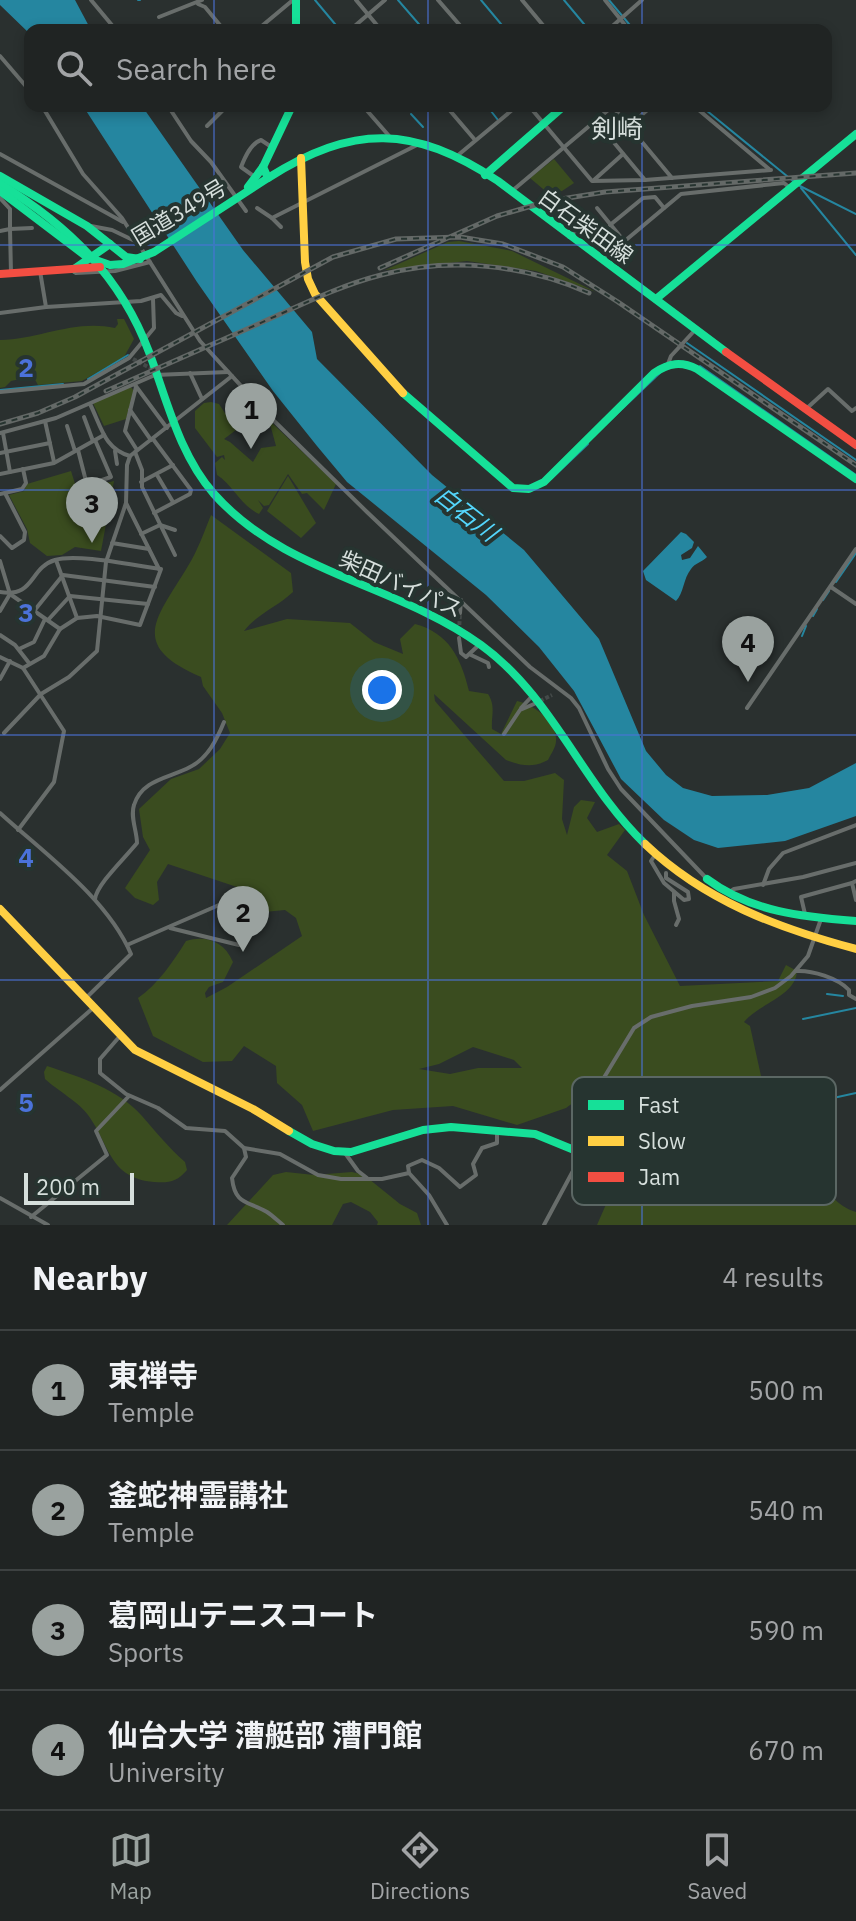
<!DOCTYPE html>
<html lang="en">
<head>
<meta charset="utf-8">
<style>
	:root { --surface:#202423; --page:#2d3030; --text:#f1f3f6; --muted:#a2a4a6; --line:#3d4141; --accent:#9aa29f }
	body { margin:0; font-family:"IBM Plex Sans","Noto Sans JP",sans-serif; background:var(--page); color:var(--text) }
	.scale { position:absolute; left:24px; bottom:20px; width:110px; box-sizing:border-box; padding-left:8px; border:4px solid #d6dfdc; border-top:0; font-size:22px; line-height:28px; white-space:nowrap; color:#d6dfdc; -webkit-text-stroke:6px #263430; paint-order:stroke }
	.you { position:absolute; left:382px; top:690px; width:28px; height:28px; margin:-20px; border:6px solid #fff; border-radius:50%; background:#1a73e8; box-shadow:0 0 0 12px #1a73e833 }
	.badge { display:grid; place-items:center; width:52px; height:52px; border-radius:50%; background:var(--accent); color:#111; font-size:26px; font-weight:700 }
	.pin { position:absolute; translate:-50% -66px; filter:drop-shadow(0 2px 4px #0008) }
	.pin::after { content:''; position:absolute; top:42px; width:28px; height:24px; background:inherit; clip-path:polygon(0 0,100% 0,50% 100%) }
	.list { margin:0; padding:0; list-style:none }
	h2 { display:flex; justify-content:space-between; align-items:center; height:104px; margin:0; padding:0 32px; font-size:34px }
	h2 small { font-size:26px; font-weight:400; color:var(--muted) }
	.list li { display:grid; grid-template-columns:52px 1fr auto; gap:24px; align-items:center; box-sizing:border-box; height:120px; padding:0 32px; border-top:2px solid var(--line) }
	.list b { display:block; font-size:30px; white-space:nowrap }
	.list p { margin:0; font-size:26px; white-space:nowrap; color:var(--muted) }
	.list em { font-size:26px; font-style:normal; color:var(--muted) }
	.icon { flex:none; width:44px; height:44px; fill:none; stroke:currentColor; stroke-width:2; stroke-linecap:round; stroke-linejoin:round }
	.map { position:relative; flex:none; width:856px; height:1225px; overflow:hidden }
	.search { position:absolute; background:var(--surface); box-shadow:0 4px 12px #0003; left:24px; right:24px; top:24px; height:88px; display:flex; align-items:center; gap:20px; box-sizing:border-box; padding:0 28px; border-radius:16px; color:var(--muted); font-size:30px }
	.sheet { height:584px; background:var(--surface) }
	nav { display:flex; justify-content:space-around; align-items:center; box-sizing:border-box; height:112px; border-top:2px solid var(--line); background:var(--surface); font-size:22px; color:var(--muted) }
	nav a { display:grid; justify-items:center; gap:4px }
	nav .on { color:var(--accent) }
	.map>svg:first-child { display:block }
</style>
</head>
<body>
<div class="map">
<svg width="856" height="1225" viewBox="0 0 856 1225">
	<rect width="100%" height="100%" fill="#2a302f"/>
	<g fill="#3a4c1f" fill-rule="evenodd">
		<path d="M554,159L574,183L562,191L549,194L530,178Z"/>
		<path d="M459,241L512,251L596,292L536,271L467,261L385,270L448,242Z"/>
		<path d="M117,319H124L134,339L124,357L82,381L38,385L33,376L11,381L5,387L0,388V340C40,339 75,319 115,328L118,324Z"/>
		<path d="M130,386L134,391L126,419L104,426L93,403Z"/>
		<path d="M211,402L219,404L236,430L224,439L230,442L253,462L261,448L276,446L270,424L272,423L336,484L324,510L307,493L302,494L288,474L269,505L264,506L258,500L263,508L259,514C240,505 233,485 217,475L215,463L222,457L225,460L224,455L217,457L195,428V411L204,403Z"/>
		<path d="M71,471L77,490L114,481L101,551L75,547L62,555L47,556L30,543L27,529L9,495L24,491L27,484Z"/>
		<path d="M288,476L316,523L301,538L267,511Z"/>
		<path d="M211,515L291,573L293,592C277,607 257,614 244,631L287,619L350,623L374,642L403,654L400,639L415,624C449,633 461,658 469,691L488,694C496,706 491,716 492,729L501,734L517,701C533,704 558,722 556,741C556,747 551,754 548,760C534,768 521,766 506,760L434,694L435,701L504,781H524L555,773L564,780L562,819L567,835L574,807L581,800L595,802L587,818L597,832L619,824L625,830L607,855L627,871L644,915L680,986L778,981L786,965L797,971C796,996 758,1004 744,1022L750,1026L782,1171L786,1157L793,1159L809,1179L822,1172C825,1192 837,1206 856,1212V1225H597L614,1186C605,1170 587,1146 595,1127L602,1125L593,1088L566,1108L517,1125L453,1106L393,1110L313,1131L302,1105L277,1083L276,1066L244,1046L232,1061L203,1062L153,1036L138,998C158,984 173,962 186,941C206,935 224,941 233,962L223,982L209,987L205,993L206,998L227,987L302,936L296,918L285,910L254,913L247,908L244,898L255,893L168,864L157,882L159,900L153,905L135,898L125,888L150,850L143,837L139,809L171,779L199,769L220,749L230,733L222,713L203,686L201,677C127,645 157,618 188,566C198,550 204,532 211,515ZM473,1047L514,1060L522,1068H478L450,1074L419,1069L439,1064Z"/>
		<path d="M47,1066C80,1077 118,1089 142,1116C156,1132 169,1148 185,1162L187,1170C177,1182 169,1183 154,1182C109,1178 110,1145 88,1115C80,1103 57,1090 45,1079L44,1072Z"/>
		<path d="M286,1172L314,1175L352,1172L364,1175L400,1204L417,1213L421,1225H377L378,1222L370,1212L351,1202L343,1204L332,1225H227L273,1175Z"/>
	</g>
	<g fill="#2586a0">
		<path d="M0,0H75L91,30H30V34L0,5Z"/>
		<path d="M83,106H142L243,250L312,332L317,359L432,475L524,550L599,639L646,751L666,775L683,788L712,796L767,795L809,788L856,763V816L785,841L718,848L694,840L664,820L621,779L574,691L539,647L486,595L347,482L317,446L273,391L197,282Z"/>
		<path d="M681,532L686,534L694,542L692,548L681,555L682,560L690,558L698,546L707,557C702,562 695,563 691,569C683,579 684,593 676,601L646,580L643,571Z"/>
	</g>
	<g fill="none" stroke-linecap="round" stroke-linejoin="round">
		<g stroke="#2586a0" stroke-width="2">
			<path d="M138,0H140"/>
			<path d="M315,0L340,30"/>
			<path d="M398,0L424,30"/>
			<path d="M481,0L506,30"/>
			<path d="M564,0L589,30"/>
			<path d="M609,0L634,30"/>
			<path d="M487,106L498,120"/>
			<path d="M701,106L793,181"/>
			<path d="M411,114L423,127"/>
			<path d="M798,185L856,214"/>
			<path d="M801,188L856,255"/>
			<path d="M687,343L856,460"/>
			<path d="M700,366L856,475"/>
			<path d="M88,379L128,355"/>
			<path d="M0,390L63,384"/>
			<path d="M605,425L662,371"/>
			<path d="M551,479L588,444"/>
			<path d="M836,582L856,553"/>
			<path d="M823,600L829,591"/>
			<path d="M813,616L817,609"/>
			<path d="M802,636L806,626"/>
			<path d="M827,994L843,996"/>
			<path d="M803,1019L856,1008"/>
			<path d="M815,1102L856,1093"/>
		</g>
		<g stroke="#444a49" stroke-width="4" stroke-dasharray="4 2" stroke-linecap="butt">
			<path d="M133,359L152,369"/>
			<path d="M459,631L460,613"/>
			<path d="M540,701L552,695"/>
		</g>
		<g stroke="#686d6b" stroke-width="4">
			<path d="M91,0L116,30"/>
			<path d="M356,0L381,30"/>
			<path d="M438,0L464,30"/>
			<path d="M522,0L547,30"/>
			<path d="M605,0L629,30"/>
			<path d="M198,4L205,7L224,30"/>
			<path d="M159,17L202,0"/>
			<path d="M257,30L293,0"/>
			<path d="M350,30L385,0"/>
			<path d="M608,30L642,0"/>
			<path d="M0,56L30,91"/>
			<path d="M42,106L83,174L122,218L200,341L265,412L367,512L530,667L571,698L579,708L608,769L621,789L707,879"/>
			<path d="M168,106L191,141L211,162L246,211"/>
			<path d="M363,106L390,137"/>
			<path d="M446,106L475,140"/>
			<path d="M529,106L592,181L645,180L771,170"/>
			<path d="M612,106L672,178"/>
			<path d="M694,106L769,169"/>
			<path d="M596,121L645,180"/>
			<path d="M630,125L652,106"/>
			<path d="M207,126L227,106"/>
			<path d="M0,154L123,222"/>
			<path d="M457,156L517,106"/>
			<path d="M255,177L241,167C245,157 251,143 261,140L270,146"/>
			<path d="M594,180L623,154"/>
			<path d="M512,191L613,106"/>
			<path d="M0,198L10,209V229L32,228"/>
			<path d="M257,208L272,218L419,144"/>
			<path d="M597,208L624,241"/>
			<path d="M272,218L281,227"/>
			<path d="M610,225L643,198L655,197L664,208"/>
			<path d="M91,226L112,230L135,241"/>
			<path d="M0,231L10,229L11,273"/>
			<path d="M569,237L589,220"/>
			<path d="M602,260L681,194L784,183L789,187"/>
			<path d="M70,269L76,273L115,271L150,262"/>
			<path d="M40,271L46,307"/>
			<path d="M0,313L46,307L141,301L161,295L176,313L182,316"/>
			<path d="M668,364L671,356L696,329"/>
			<path d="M190,373L202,399"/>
			<path d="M135,385L167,428"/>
			<path d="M136,387L125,431L137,450"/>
			<path d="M0,392L84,384L129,358L154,328L153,299"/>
			<path d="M90,404C101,426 104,449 130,456"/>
			<path d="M806,409L828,389L852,411L856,408"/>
			<path d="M130,410L151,440"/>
			<path d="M84,417L93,441"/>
			<path d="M45,421L54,462"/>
			<path d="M67,426L75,451"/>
			<path d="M0,433L56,418L155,375L228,372"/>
			<path d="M3,433L10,472"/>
			<path d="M153,439L191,490L190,494L154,513"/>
			<path d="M78,450L87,485L111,477L95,440"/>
			<path d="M115,451L117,464"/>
			<path d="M135,452L142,470V487L175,555"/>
			<path d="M0,453L50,443"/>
			<path d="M0,474L54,463L104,435"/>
			<path d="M157,475L173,502"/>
			<path d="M141,482L173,465"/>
			<path d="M0,494L22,489L26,483L23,469"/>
			<path d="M126,503L159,569"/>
			<path d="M141,534L160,525L175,530"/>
			<path d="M0,536L12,548L24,540L25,532L5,493"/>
			<path d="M112,543L149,549"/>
			<path d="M56,560L77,618"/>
			<path d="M0,561L10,594L60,629"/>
			<path d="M831,587L856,604"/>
			<path d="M0,592C35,598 29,568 55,560C77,553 136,566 161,569L140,625L97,616L77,618L60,629L44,656L23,668"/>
			<path d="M0,611L10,594"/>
			<path d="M34,611L63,575L155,587"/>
			<path d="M460,613L461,600"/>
			<path d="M48,620L70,596L148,604"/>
			<path d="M0,635L15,645L29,663"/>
			<path d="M459,638L461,653L466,657L480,644"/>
			<path d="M19,649L34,642L45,619"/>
			<path d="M471,655L488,663L489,667"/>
			<path d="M0,657L23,668L64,731L54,782L18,830"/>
			<path d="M0,679L10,661"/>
			<path d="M521,708L534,694"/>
			<path d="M747,708L856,549"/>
			<path d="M4,733L41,694L69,677L97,651L106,562L126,503L127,465L130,456L232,376"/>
			<path d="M504,734L520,710L534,704"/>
			<path d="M0,813C45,854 107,898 131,954L86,998"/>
			<path d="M655,855L651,861L664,883L684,900L689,899L688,892L666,878V873"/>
			<path d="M856,881L852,883L856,900"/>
			<path d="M763,885L769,869L783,853L856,825"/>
			<path d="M674,892V901L679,919L676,925"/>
			<path d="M728,893L734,889L803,877L856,863"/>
			<path d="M95,899C97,884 125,858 137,843C137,831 130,817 134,805C142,779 170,778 190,767C208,758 217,739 224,722"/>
			<path d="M805,914L801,897L852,883"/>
			<path d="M170,928L239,945"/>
			<path d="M127,945L219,905"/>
			<path d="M796,971C812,970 838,978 849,990V995L856,999"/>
			<path d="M120,1036L100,1059V1073L126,1094L158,1108L186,1128L225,1131L244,1148L280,1154L318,1175L341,1179H382L409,1173"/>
			<path d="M0,1090L93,1008"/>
			<path d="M244,1148L246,1157L232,1178C235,1206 249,1201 267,1212C273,1216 278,1221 283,1225"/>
			<path d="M345,1153L358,1171L367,1178"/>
			<path d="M409,1173L408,1166L422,1160L439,1168L460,1187L476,1175L473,1164L482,1148L497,1143V1131"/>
			<path d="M409,1173L429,1195L447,1225"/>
			<path d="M0,1198L48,1225"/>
			<path d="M31,1217L107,1155L96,1131L129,1096"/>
			<path d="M544,1225L574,1169L584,1132L588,1104L634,1028L651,1017L692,1006L751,997L775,988L791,976L808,956L821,919"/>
		</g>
		<g stroke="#16e098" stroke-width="8">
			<path d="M296,0V30"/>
			<path d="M485,175L564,106"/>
			<path d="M0,176L87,226L126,257L140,259"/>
			<path d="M268,178C354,124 413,125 498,181L726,352"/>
			<path d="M0,184C68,225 121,277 149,352C167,400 179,454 214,494C285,574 397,584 481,645C553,697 582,784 645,844"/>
			<path d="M248,187L263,167L292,106"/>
			<path d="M0,191L87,257L110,265L123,264L154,252L268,178L263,167"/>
			<path d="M74,269L110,244"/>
			<path d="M656,299L856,134"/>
			<path d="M403,393L513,488L529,489L544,482L654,373C669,363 681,361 697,369L856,479"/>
			<path d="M707,879C751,912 803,917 856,921"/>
			<path d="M289,1131L312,1144L334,1151L351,1152L423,1130L451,1127L535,1134L579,1152"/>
		</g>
		<g stroke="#ffcf43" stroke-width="8">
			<path d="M301,158L305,262L308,279L315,294L403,393"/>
			<path d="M645,844C705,901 778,928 856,949"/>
			<path d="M0,909L135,1050L253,1109L289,1131"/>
		</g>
		<g stroke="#f24e42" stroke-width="8">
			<path d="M0,274L100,267"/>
			<path d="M726,352L856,445"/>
		</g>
		<g stroke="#646967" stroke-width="5">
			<g id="rail">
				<path d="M380,268L497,216L549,201L605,192L856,173"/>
				<path d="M106,391C156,369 206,347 256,325C297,307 338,286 381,275C449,257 524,264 589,293"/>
				<path d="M0,424L38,413L75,397L333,257L396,239L460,237L503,244L563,267L618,302L856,465"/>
			</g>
		</g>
		<use href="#rail" stroke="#263430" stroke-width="2" stroke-dasharray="6" stroke-linecap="butt"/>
	</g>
	<path fill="none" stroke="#4b72d9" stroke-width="2" stroke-opacity="0.55" d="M214,0V30M428,0V30M642,0V30M214,106V1225M428,106V1225M642,106V1225M0,245H856M0,490H856M0,735H856M0,980H856"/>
	<g text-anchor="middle" stroke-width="8" stroke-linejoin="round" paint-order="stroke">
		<g font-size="22" fill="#d6dfdc" stroke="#263430">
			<text transform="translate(179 212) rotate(-31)" y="8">国道349号</text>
			<text transform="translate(586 226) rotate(36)" y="8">白石柴田線</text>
			<text transform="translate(401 584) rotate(24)" y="8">柴田バイパス</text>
		</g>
		<g font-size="24" font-style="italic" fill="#54d6fc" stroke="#263430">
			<text transform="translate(466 514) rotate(38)" y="8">白石川</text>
		</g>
		<g font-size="26" fill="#d6dfdc" stroke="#263430">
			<text x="617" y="138">剣崎</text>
		</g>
	</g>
	<rect x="572" y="1077" width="264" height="128" rx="12" fill="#263430" stroke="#5b6764" stroke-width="2"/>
	<rect x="588" y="1100" width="36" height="10" fill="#16e098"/>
	<rect x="588" y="1136" width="36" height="10" fill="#ffcf43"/>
	<rect x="588" y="1172" width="36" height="10" fill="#f24e42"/>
	<g font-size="22" fill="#d6dfdc">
		<text x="638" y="1113">Fast</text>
		<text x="638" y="1149">Slow</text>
		<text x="638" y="1185">Jam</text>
	</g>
	<g font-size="26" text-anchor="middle" font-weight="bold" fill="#4b72d9" stroke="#263430" stroke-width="8" stroke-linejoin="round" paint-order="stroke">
		<text x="26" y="377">2</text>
		<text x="26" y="622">3</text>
		<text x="26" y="867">4</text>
		<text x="26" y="1112">5</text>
	</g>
</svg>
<div class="scale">200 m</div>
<div class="you"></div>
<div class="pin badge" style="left:251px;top:449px">1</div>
<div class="pin badge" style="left:243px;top:952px">2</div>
<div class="pin badge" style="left:92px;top:543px">3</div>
<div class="pin badge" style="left:748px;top:682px">4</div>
<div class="search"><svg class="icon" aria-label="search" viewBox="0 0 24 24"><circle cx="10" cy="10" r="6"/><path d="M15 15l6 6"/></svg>Search here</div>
</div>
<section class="sheet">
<h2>Nearby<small>4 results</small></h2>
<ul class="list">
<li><span class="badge">1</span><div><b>東禅寺</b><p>Temple</p></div><em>500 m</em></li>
<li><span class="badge">2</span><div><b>釜蛇神霊講社</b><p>Temple</p></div><em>540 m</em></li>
<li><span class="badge">3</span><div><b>葛岡山テニスコート</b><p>Sports</p></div><em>590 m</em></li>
<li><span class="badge">4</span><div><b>仙台大学 漕艇部 漕門館</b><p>University</p></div><em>670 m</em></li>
</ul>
</section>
<nav>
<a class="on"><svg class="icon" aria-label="map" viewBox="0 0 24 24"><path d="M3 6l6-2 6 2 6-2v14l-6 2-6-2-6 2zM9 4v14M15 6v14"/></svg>Map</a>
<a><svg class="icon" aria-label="directions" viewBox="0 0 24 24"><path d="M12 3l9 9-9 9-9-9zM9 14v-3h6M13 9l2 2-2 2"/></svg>Directions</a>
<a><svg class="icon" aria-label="saved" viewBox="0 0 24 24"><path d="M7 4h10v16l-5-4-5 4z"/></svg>Saved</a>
</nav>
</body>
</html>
